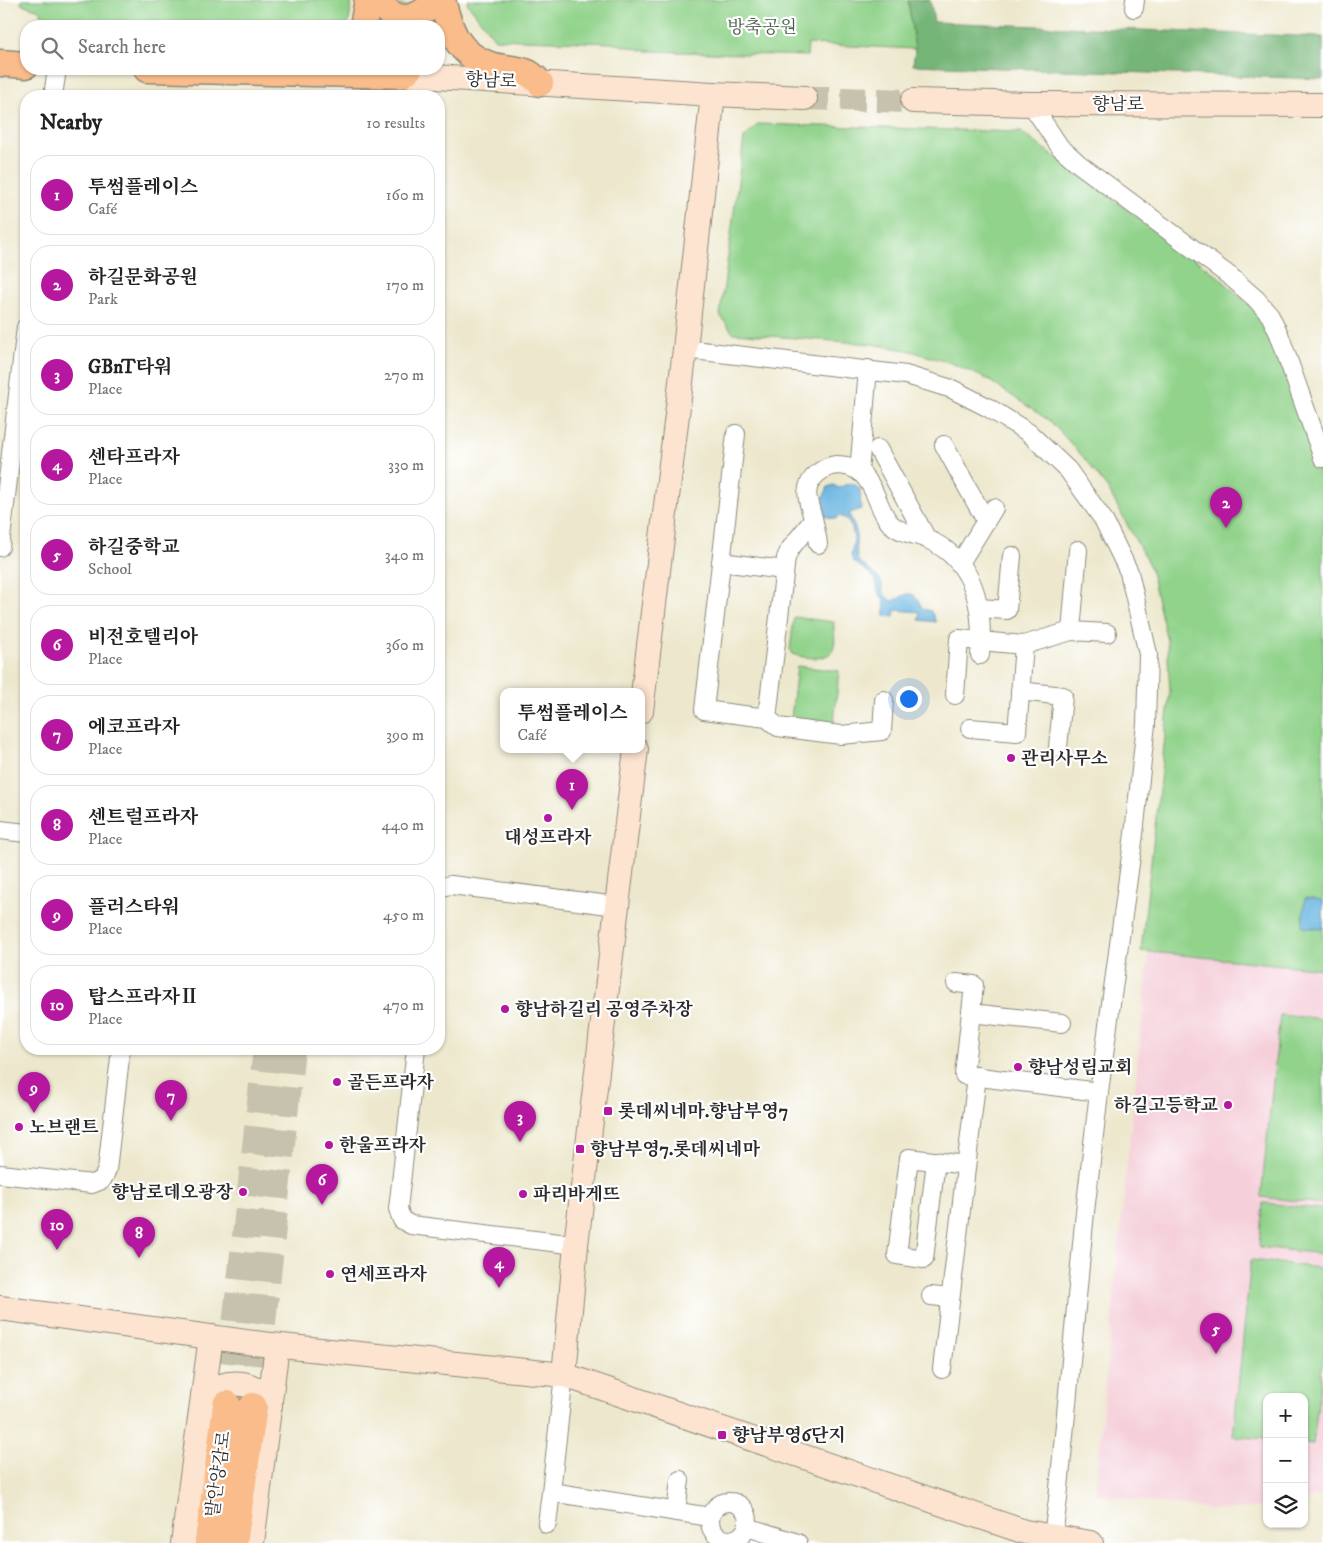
<!DOCTYPE html>
<html lang="en">
<head>
<meta charset="utf-8">
<style>
	:root { --surface:#fff; --page:#f6f6f6; --text:#222; --muted:#767676; --line:#e0e0e0; --accent:#b5179e }
	body { margin:0; font-family:"IM FELL DW Pica","Noto Serif KR",serif; background:var(--page); color:var(--text) }
	.controls { position:absolute; right:15px; bottom:15px; display:grid; overflow:hidden; border-radius:10px; box-shadow:0 1px 4px #0004 }
	.controls button { width:45px; height:45px; display:grid; place-items:center; padding:0; border:0; border-bottom:1px solid var(--line); background:var(--surface); color:var(--text); font:25px sans-serif }
	.you { position:absolute; left:908px; top:698px; width:18px; height:18px; margin:-12px; border:4px solid #fff; border-radius:50%; background:#1a73e8; box-shadow:0 0 0 8px #1a73e833 }
	.badge { display:grid; place-items:center; width:32px; height:32px; border-radius:50%; background:var(--accent); color:#fff; font-size:16px; font-weight:700 }
	.pin { position:absolute; translate:-50% -41px; filter:drop-shadow(0 1px 2px #0008) }
	.pin::after { content:''; position:absolute; top:26px; width:18px; height:15px; background:inherit; clip-path:polygon(0 0,100% 0,50% 100%) }
	.popup { position:absolute; left:500px; top:688px; width:145px; height:65px; box-sizing:border-box; display:grid; place-content:center; border-radius:10px; background:var(--surface); filter:drop-shadow(0 1px 4px #0005); font-size:16px; white-space:nowrap; color:var(--muted) }
	.popup b { font-size:19px; color:var(--text) }
	.popup::after { content:''; position:absolute; left:50%; top:100%; margin-left:-10px; border:10px solid transparent; border-top-color:var(--surface) }
	.list { margin:0; padding:0; list-style:none }
	h2 { display:flex; justify-content:space-between; align-items:center; height:65px; margin:0; padding:0 20px; font-size:21px }
	h2 small { font-size:16px; font-weight:400; color:var(--muted) }
	.list li { display:grid; grid-template-columns:32px 1fr auto; gap:15px; align-items:center; box-sizing:border-box; height:80px; margin:0 10px 10px; padding:0 10px; border:1px solid var(--line); border-radius:20px }
	.list b { display:block; font-size:19px; white-space:nowrap }
	.list p { margin:0; font-size:16px; white-space:nowrap; color:var(--muted) }
	.list em { font-size:16px; font-style:normal; color:var(--muted) }
	.icon { flex:none; width:28px; height:28px; fill:none; stroke:currentColor; stroke-width:2; stroke-linecap:round; stroke-linejoin:round }
	.map { position:relative; flex:none; width:1323px; height:1543px; overflow:hidden }
	.search { position:absolute; background:var(--surface); box-shadow:0 1px 4px #0004; left:20px; top:20px; width:425px; height:55px; display:flex; align-items:center; gap:12px; box-sizing:border-box; padding:0 18px; border-radius:20px; color:var(--muted); font-size:19px }
	.panel { position:absolute; background:var(--surface); box-shadow:0 1px 4px #0004; left:20px; top:90px; width:425px; height:965px; border-radius:20px }
	.map>svg:first-child { display:block }
</style>
</head>
<body>
<div class="map">
<svg width="1323" height="1543" viewBox="0 0 1323 1543">
	<rect width="100%" height="100%" fill="#fff"/>
	<filter id="ink" filterUnits="userSpaceOnUse"><feTurbulence type="fractalNoise" baseFrequency=".02" numOctaves="2"/><feDisplacementMap in="SourceGraphic" scale="10" xChannelSelector="R" yChannelSelector="G"/><feConvolveMatrix kernelMatrix="1 2 1 2 8 2 1 2 1" color-interpolation-filters="sRGB"/></filter>
	<filter id="wash" filterUnits="userSpaceOnUse"><feTurbulence type="fractalNoise" baseFrequency=".0096" numOctaves="4" result="noise"/><feDisplacementMap in="SourceGraphic" scale="20" xChannelSelector="R" yChannelSelector="G"/><feGaussianBlur stdDeviation="1.12" result="paint"/><feColorMatrix in="noise" values="0 0 0 0 0 0 0 0 0 0 0 0 0 0 0 0 0 1.4 0 .05"/><feComposite in="paint" operator="in"/></filter>
	<g filter="url(#wash)">
		<rect width="100%" height="100%" fill="#ede8cd"/>
		<path fill="#f5cfda" d="M1149,951L1323,969V1495L1304,1499V1397H1267V1507L1219,1510L1095,1495L1117,1262Z"/>
		<g fill="#91d38b" stroke="#5e7f5b">
			<path d="M22,0H352L349,22L345,26H47L40,10L21,4Z"/>
			<path d="M468,0H908L915,49L808,44L807,56L647,51L612,43L495,39L467,3Z"/>
			<path d="M758,124L1021,132L1219,277L1258,314L1279,355L1323,485V969L1141,951L1170,692L1167,641L1150,567L1108,489L1084,458L1051,422L987,379L951,363L907,350L871,344L733,333L720,315L744,138Z"/>
			<path d="M794,617L834,622C833,630 836,638 834,646C831,663 803,658 792,654L790,650Z"/>
			<path d="M797,666L839,671L834,723L791,718Z"/>
			<path d="M1280,1015L1323,1019V1204L1261,1197Z"/>
			<path d="M1263,1203L1323,1209V1254L1259,1247Z"/>
			<path d="M1251,1260L1323,1268V1361L1313,1444L1304,1443V1397H1267V1439L1233,1436Z"/>
		</g>
		<path fill="#74b577" stroke="#507051" d="M908,0H930L934,22L1323,37V79L913,65L915,49Z"/>
		<g fill="#66b4e0" stroke="#487086">
			<path d="M849,483L856,485L860,489L861,509L850,513V516L856,530L857,558L859,562L879,578C885,587 879,594 892,601C900,599 908,589 916,597C920,601 920,605 923,609L931,611L936,622L919,620L920,612L895,610L894,617L885,616L884,600L878,592L876,581L872,575L854,562L851,556L854,540L852,528L847,519L839,516L835,519L825,516L823,498L828,487L833,485L839,488Z"/>
			<path d="M1305,898L1323,900V929L1302,927Z"/>
		</g>
	</g>
	<g filter="url(#ink)">
		<g fill="none" stroke-linecap="round" stroke-linejoin="round">
			<path stroke="#c6c2ad" stroke-width="24" stroke-dasharray="24 12" stroke-linecap="butt" d="M805,98L913,101"/>
			<g stroke="#c6c2ad" stroke-width="28" stroke-dasharray="28 14" stroke-linecap="butt">
				<path d="M399,26L402,0"/>
				<path d="M374,96L377,69"/>
				<path d="M227,1405L267,1049"/>
				<path d="M253,1407L291,1049"/>
			</g>
			<g stroke="#8c8a7c" stroke-width="20">
				<g id="street">
					<path d="M1134,8L1135,0"/>
					<path d="M53,96L57,69"/>
					<path d="M1031,104L1060,147L1079,164L1231,277L1256,299L1270,315L1279,334L1323,458"/>
					<path d="M685,349L906,375L952,389L989,408L1029,433L1068,470L1103,519L1129,572L1148,654L1146,724L1134,834L1099,1092L1085,1212L1058,1499L1052,1543"/>
					<path d="M736,434L704,710L767,718L778,727L841,735L882,731L884,700"/>
					<path d="M944,445L986,521"/>
					<path d="M878,449L927,539"/>
					<path d="M859,472L868,369"/>
					<path d="M818,544C817,536 815,527 813,518C808,501 801,487 818,473C823,469 829,466 836,465C846,465 856,468 863,475C876,488 878,508 889,522C900,534 914,533 927,539C975,560 984,608 980,655"/>
					<path d="M0,547L26,327"/>
					<path d="M721,562L784,570"/>
					<path d="M960,563L994,508"/>
					<path d="M979,608L1007,610L1012,556"/>
					<path d="M1071,631L1107,633"/>
					<path d="M1020,691L1063,696L1058,747"/>
					<path d="M955,695L959,639L1024,645L1071,631L1078,550"/>
					<path d="M767,718L786,558L790,549L813,520"/>
					<path d="M970,728L1017,732L1024,645"/>
					<path d="M0,830L26,833"/>
					<path d="M439,889L445,886L451,885L617,906"/>
					<path d="M956,983L974,985L964,1075L1099,1092"/>
					<path d="M971,1013L1062,1023"/>
					<path d="M416,1049L398,1209L402,1220L411,1225L576,1245"/>
					<path d="M936,1161L924,1259L897,1255L909,1158L966,1165"/>
					<path d="M0,1174L92,1184L102,1180L107,1170L121,1049"/>
					<path d="M931,1296L950,1298"/>
					<path d="M942,1369L977,1076"/>
					<path d="M564,1375L551,1492L710,1517"/>
					<circle cx="729" cy="1521" r="19"/>
					<path d="M676,1512L680,1480"/>
					<path d="M547,1524L551,1492"/>
					<path d="M747,1527L798,1543"/>
				</g>
			</g>
			<g stroke="#8c8a7c" stroke-width="26">
				<g id="secondary">
					<path d="M402,75L713,94L805,98"/>
					<path d="M913,101L1031,104L1323,105"/>
					<path d="M641,711L685,349L713,94"/>
					<path d="M0,1308L262,1344L564,1375L1025,1532L1091,1543"/>
					<path d="M564,1375L576,1245L636,749"/>
					<path d="M203,1396C222,1378 260,1378 270,1406"/>
					<path d="M183,1543L211,1337"/>
					<path d="M252,1543L277,1346"/>
				</g>
			</g>
			<g stroke="#8c8a7c" stroke-width="29">
				<g id="primary">
					<path d="M378,0C396,27 416,21 437,0"/>
					<path d="M442,0C450,30 457,54 490,65C502,69 517,68 528,73C533,76 537,80 540,83"/>
					<path d="M363,26L368,0"/>
					<path d="M0,63L26,65"/>
					<path d="M147,69L402,75L409,69"/>
				</g>
			</g>
			<g stroke="#8c8a7c" stroke-width="30">
				<g id="highway">
					<path d="M209,1543L227,1405"/>
					<path d="M233,1543L253,1407"/>
				</g>
			</g>
			<use href="#street" stroke="#fff" stroke-width="18"/>
			<use href="#secondary" stroke="#fde4d0" stroke-width="24"/>
			<use href="#primary" stroke="#f9bc8a" stroke-width="26"/>
			<use href="#highway" stroke="#f9bc8a" stroke-width="28"/>
		</g>
	</g>
	<g fill="#b5179e" stroke="#fff" stroke-width="2">
		<circle cx="1011" cy="758" r="5"/>
		<circle cx="548" cy="818" r="5"/>
		<circle cx="505" cy="1009" r="5"/>
		<circle cx="1018" cy="1067" r="5"/>
		<circle cx="337" cy="1082" r="5"/>
		<circle cx="1228" cy="1105" r="5"/>
		<rect x="603" y="1106" width="10" height="10" rx="2.5"/>
		<circle cx="19" cy="1127" r="5"/>
		<circle cx="329" cy="1145" r="5"/>
		<rect x="575" y="1144" width="10" height="10" rx="2.5"/>
		<circle cx="243" cy="1192" r="5"/>
		<circle cx="523" cy="1194" r="5"/>
		<circle cx="330" cy="1274" r="5"/>
		<rect x="717" y="1430" width="10" height="10" rx="2.5"/>
	</g>
	<g text-anchor="middle" stroke-width="4.5" stroke-linejoin="round" paint-order="stroke">
		<g font-size="18" fill="#4a5d48" stroke="#fff">
			<text x="762" y="33">방축공원</text>
		</g>
		<g font-size="18" fill="#2b2b2b" stroke="#fff">
			<text transform="translate(491 80) rotate(3)" y="6">향남로</text>
			<text x="1118" y="110">향남로</text>
			<text transform="translate(218 1474) rotate(-82)" y="6">발안양감로</text>
		</g>
		<g font-size="18" font-weight="bold" fill="#2b2b2b" stroke="#fff" text-anchor="start">
			<text x="1021" y="764">관리사무소</text>
			<text x="548" y="843" text-anchor="middle">대성프라자</text>
			<text x="515" y="1015">향남하길리 공영주차장</text>
			<text x="1028" y="1073">향남성림교회</text>
			<text x="347" y="1088">골든프라자</text>
			<text x="1218" y="1111" text-anchor="end">하길고등학교</text>
			<text x="618" y="1117">롯데씨네마.향남부영7</text>
			<text x="29" y="1133">노브랜트</text>
			<text x="339" y="1151">한울프라자</text>
			<text x="590" y="1155">향남부영7.롯데씨네마</text>
			<text x="233" y="1198" text-anchor="end">향남로데오광장</text>
			<text x="533" y="1200">파리바게뜨</text>
			<text x="340" y="1280">연세프라자</text>
			<text x="732" y="1441">향남부영6단지</text>
		</g>
	</g>
</svg>
<div class="controls">
<button>+</button>
<button>−</button>
<button><svg class="icon" aria-label="layers" viewBox="0 0 24 24"><path d="M12 4l9 5-9 5-9-5zM3 14l9 5 9-5"/></svg></button>
</div>
<div class="you"></div>
<div class="pin badge" style="left:572px;top:810px">1</div>
<div class="popup"><b>투썸플레이스</b>Café</div>
<div class="pin badge" style="left:1226px;top:528px">2</div>
<div class="pin badge" style="left:520px;top:1142px">3</div>
<div class="pin badge" style="left:499px;top:1288px">4</div>
<div class="pin badge" style="left:1216px;top:1354px">5</div>
<div class="pin badge" style="left:322px;top:1205px">6</div>
<div class="pin badge" style="left:171px;top:1121px">7</div>
<div class="pin badge" style="left:139px;top:1258px">8</div>
<div class="pin badge" style="left:34px;top:1113px">9</div>
<div class="pin badge" style="left:57px;top:1250px">10</div>
<div class="search"><svg class="icon" aria-label="search" viewBox="0 0 24 24"><circle cx="10" cy="10" r="6"/><path d="M15 15l6 6"/></svg>Search here</div>
<section class="panel">
<h2>Nearby<small>10 results</small></h2>
<ul class="list">
<li><span class="badge">1</span><div><b>투썸플레이스</b><p>Café</p></div><em>160 m</em></li>
<li><span class="badge">2</span><div><b>하길문화공원</b><p>Park</p></div><em>170 m</em></li>
<li><span class="badge">3</span><div><b>GBnT타워</b><p>Place</p></div><em>270 m</em></li>
<li><span class="badge">4</span><div><b>센타프라자</b><p>Place</p></div><em>330 m</em></li>
<li><span class="badge">5</span><div><b>하길중학교</b><p>School</p></div><em>340 m</em></li>
<li><span class="badge">6</span><div><b>비전호텔리아</b><p>Place</p></div><em>360 m</em></li>
<li><span class="badge">7</span><div><b>에코프라자</b><p>Place</p></div><em>390 m</em></li>
<li><span class="badge">8</span><div><b>센트럴프라자</b><p>Place</p></div><em>440 m</em></li>
<li><span class="badge">9</span><div><b>플러스타워</b><p>Place</p></div><em>450 m</em></li>
<li><span class="badge">10</span><div><b>탑스프라자Ⅱ</b><p>Place</p></div><em>470 m</em></li>
</ul>
</section>
</div>
</body>
</html>
